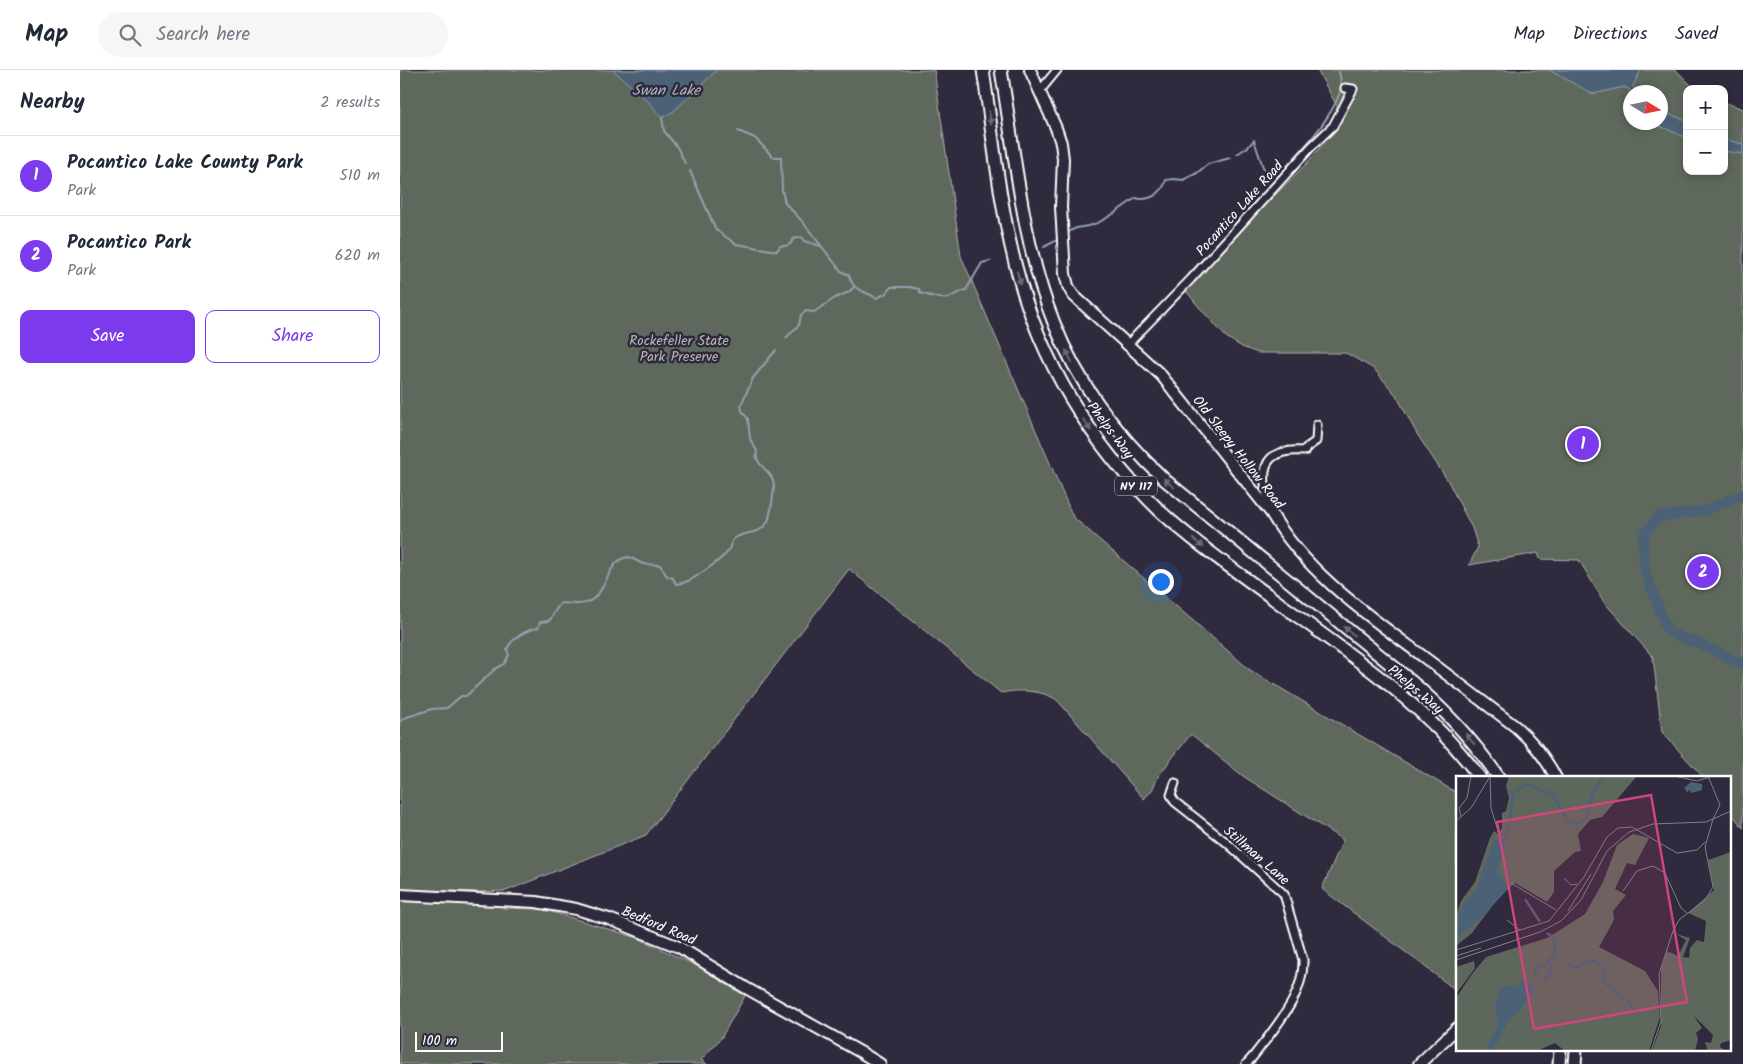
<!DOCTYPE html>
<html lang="en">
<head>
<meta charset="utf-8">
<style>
	:root { --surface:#fff; --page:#f6f6f7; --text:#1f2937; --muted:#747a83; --line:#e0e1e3; --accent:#7c3aed }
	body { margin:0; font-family:Kalam,sans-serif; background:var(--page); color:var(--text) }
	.controls { position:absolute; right:15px; top:15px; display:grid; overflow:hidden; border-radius:10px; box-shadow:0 2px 8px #0003 }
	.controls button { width:45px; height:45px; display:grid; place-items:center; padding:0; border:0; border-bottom:1px solid var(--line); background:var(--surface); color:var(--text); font:25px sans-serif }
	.compass { position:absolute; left:1223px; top:15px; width:45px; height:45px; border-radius:50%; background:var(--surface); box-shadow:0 2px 8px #0003; rotate:100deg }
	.scale { position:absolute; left:15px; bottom:12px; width:88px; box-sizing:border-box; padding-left:5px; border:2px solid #fff; border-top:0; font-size:14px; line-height:18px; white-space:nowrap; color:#fff; -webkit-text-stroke:4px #2f2a3d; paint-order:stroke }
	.you { position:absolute; left:760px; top:511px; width:18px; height:18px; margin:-12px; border:4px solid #fff; border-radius:50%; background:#1a73e8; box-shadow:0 0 0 8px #1a73e833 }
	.badge { display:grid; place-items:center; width:32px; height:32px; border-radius:50%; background:var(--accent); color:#fff; font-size:16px; font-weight:700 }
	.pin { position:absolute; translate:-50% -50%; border:2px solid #fff; box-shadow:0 1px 5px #0006 }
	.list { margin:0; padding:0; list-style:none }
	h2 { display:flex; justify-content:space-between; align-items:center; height:65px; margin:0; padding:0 20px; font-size:21px }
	h2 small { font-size:16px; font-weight:400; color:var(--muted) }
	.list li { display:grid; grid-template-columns:32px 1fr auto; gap:15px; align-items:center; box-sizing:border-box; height:80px; padding:0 20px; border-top:1px solid var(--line) }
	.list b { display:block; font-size:19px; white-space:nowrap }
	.list p { margin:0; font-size:16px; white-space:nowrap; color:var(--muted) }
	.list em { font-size:16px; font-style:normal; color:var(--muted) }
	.actions { display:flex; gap:10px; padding:15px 20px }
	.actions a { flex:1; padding:11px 0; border:1px solid var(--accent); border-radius:10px; text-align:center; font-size:18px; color:var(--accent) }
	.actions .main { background:var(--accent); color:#fff }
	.icon { flex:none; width:28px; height:28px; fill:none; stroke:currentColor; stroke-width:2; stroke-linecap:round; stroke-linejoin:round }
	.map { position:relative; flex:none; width:1343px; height:994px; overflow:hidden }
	header { display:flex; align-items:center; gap:30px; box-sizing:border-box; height:70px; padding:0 25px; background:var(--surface); border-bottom:1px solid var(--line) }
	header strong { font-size:24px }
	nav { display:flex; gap:28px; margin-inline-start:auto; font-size:18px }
	.search { width:350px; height:45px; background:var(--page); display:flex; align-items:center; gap:12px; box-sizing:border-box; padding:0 18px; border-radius:28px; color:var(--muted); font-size:19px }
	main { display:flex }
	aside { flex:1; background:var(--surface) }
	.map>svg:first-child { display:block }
</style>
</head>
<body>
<header>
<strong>Map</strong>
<div class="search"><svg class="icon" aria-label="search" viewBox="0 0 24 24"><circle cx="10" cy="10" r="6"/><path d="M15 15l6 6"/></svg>Search here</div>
<nav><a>Map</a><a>Directions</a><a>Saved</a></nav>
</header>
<main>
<aside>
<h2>Nearby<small>2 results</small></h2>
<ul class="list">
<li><span class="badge">1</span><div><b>Pocantico Lake County Park</b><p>Park</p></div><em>510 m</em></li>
<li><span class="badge">2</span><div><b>Pocantico Park</b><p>Park</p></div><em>620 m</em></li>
</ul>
<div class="actions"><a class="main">Save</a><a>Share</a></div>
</aside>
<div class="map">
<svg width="1343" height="994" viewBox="0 0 1343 994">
	<rect width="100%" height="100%" fill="#2f2a3d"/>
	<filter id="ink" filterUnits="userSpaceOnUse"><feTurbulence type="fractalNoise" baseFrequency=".02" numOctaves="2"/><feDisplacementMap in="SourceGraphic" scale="10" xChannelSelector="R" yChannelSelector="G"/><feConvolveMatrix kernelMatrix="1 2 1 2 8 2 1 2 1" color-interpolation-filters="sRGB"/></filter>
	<g filter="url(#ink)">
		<g fill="#5e675b" stroke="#aeb3ad" fill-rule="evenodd">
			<path d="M0,0H534L561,186L673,447L850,600L1057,723V921L922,819L943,770L843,706L791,664L759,705L752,720L744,729L657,630C642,620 619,619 601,623L449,499L246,765L106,821L77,822L0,819Z"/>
			<path d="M917,0H1276L1295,19H1287V101H1324V32L1343,39V758L1329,740V708H1304L1262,662L1253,587L1204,532L1179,490L1140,489L1138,483L1069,495L1078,477L1072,458L1048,411L1017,364L996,325L974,299L946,283H858L842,277L826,267L799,237L786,221L839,157L872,128L905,95L932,64L943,47ZM1230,22H1260V52H1230Z"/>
			<path d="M0,830L103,835V838L142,839L238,868L299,897L345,926L321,968L301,990L307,994H0Z"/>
		</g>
		<g fill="#4b6276" stroke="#93a1ad">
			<path d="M213,0H317L274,41L262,48L248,31Z"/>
			<path d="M1149,0H1241L1233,16L1236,22H1231L1229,19L1224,17L1193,24Z"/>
			<path d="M1261,40C1266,45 1279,46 1287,52V68L1253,53L1260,52Z"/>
			<path d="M1324,69L1343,74V84L1324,81Z"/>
		</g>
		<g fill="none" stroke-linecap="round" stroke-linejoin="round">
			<g stroke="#93a1ad" stroke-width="2">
				<path d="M262,48L264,61L277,77L285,93"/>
				<path d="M338,61L355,68L373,87H381L382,120L385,133L401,150L441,201L449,205C453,222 463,219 476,228L485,224L491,217H509L519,219L520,223C527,225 541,230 548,228C554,226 559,222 566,220L582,193L590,191"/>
				<path d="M837,84L848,77L854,70L863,97L868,104L879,106C896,86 941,40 941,14C941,10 940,6 939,2"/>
				<path d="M290,101L316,160L336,174L377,181L380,176C387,176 391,176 393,169L402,167L404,171L421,176"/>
				<path d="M667,164C674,156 682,158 692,155C708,150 722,137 736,128C749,132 763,123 766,110L774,109L783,110L797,103L808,94L830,88"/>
				<path d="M644,177L657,170"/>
				<path d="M386,268L399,255L401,245L406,241L414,242L435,228L449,222L454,217"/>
				<path d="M0,651L7,647L32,639L47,638L61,626H66L95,599L104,594L109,585L107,579C113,567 126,560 138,558L140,552L149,551C154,545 154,540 161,533C168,533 181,536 188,532C209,522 206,489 229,487L243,494L260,495L267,506L273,508L276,514C280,513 284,513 288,511C295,508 324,488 328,481C331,477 330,471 335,468C347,460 360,466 368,451C370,448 374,421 374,416C374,400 353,396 357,381L350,369L348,349L342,341L341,335L353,308L376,280"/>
			</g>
			<path stroke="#4b6276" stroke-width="10" d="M1343,424L1304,441L1258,447L1243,466L1245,502L1268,562L1302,575L1343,594"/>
			<g stroke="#fff" stroke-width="11">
				<g id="street">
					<path d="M639,22L657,0"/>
					<path d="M728,274L791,209L911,77L933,56L953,19L945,18"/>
					<path d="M870,440C862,406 856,377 905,381L906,378L916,371L917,355"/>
					<path d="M775,713L771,725L775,732L826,772L884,824L903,890C904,921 883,947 866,970C859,978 854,987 846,994"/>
				</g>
			</g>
			<g stroke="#fff" stroke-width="14">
				<g id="secondary">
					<path d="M630,0L656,58L661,73L663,89L661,137L665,204L668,216L673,225L761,305L871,443C907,504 969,546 1025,588C1056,611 1086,634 1116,657C1133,672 1146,688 1156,708"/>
					<path d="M0,825L136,832L176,839L209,849L279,877L346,918L462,983L480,994"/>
					<path d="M1019,994L1057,958"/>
				</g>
			</g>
			<g stroke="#fff" stroke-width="15">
				<g id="primary">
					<path d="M583,0C593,66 599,133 616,197C640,291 691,374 760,441C796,474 836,501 875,530C949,584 1025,633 1080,708"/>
					<path d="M601,0C615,84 622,173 654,253C678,314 718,366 765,410L1005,606C1041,636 1073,669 1099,708"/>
					<path d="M1159,994L1160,980"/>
					<path d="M1175,994L1176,980"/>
				</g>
			</g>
			<use href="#street" stroke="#2f2a3d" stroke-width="7"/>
			<use href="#secondary" stroke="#2f2a3d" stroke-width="10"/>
			<use href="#primary" stroke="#2f2a3d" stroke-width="11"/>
		</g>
		<defs><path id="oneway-solid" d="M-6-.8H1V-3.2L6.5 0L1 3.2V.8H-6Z" transform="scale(1.25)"/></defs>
		<g fill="#6d6a77">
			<use href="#oneway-solid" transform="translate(590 48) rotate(82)"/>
			<use href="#oneway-solid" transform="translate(619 208) rotate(74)"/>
			<use href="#oneway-solid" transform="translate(669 286) rotate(-117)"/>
			<use href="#oneway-solid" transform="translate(687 355) rotate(55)"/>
			<use href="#oneway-solid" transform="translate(769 413) rotate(-138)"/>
			<use href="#oneway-solid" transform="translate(798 473) rotate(38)"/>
			<use href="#oneway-solid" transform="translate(949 561) rotate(-141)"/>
			<use href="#oneway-solid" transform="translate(1070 669) rotate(-130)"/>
		</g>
	</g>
	<g text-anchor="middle" stroke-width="5" stroke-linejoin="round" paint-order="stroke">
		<rect fill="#2f2a3d" stroke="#c1bfc5" stroke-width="1" x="715" y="406.5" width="42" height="19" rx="4"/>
		<g font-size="12" font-weight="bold" fill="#fff">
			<text x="736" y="420">NY 117</text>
		</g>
		<g font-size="14" fill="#fff" stroke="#2f2a3d">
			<text transform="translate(839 138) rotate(-48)" y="5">Pocantico Lake Road</text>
			<text transform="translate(711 360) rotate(53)" y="5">Phelps Way</text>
			<text transform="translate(839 382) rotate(52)" y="5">Old Sleepy Hollow Road</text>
			<text transform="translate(1016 619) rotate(40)" y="5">Phelps Way</text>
			<text transform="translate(857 785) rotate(41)" y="5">Stillman Lane</text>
			<text transform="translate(259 855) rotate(23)" y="5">Bedford Road</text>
		</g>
		<g font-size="14" fill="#b7bbb5" stroke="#2f2a3d">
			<text x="279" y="275">Rockefeller State<tspan x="279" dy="16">Park Preserve</tspan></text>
		</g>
		<g font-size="15" font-style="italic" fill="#aeb8c1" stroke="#2f2a3d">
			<text x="266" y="25">Swan Lake</text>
		</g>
	</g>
	<g transform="translate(1056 706)">
		<rect width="275" height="275" fill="#2f2a3d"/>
		<path d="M53,0H181L146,41L134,44L122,58L125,75L119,76L98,95V116L91,126L59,107L43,121L16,157L0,170V140L5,125L19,106L34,62L38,55L42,58L46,52V37L50,35L53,22L50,10ZM177,58L193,62L179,89L171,87L159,113L170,119L157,135L158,144L143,171L189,195L202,215L204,241L193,275H109L99,267L81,275H0V222L16,198L30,181L91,162L129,138L147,106L161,69ZM275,76V264L265,267L264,271L270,275H252L249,266L255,267L257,259L238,240L246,252L240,257L242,263L239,275H196L205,250V193L211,175L222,180L230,164L220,158L234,162L227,181L233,182L234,172L241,164L248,166L250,145L232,137L258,114L252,84ZM18,185L19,192L0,218V191Z" fill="#5e675b"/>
		<path d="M235,6L246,8V14L236,17L233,14L232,17L228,12ZM53,44L52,62L47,64L49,69L41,95L53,112L25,142L2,161L0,145L7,128L20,113L38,64L48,62ZM66,204L78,212L63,236L54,242L38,273L29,275L42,249L39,230L46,210L63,209Z" fill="#4b6276"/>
		<path fill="none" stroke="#4b6276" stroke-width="2.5" d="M54,46L57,18L69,8L96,18L113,47L121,48L130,43L137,17L147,0M69,123L84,146M111,188L120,192L131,185H139L149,195L147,206L173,226L179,237M78,200L81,192L88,190L99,177L98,162L91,157M86,206L96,197L93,186"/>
		<path fill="none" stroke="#827f8b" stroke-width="1" d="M34,0L35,32L43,58M218,0L241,5L254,1M252,0L264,29L257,43M5,41L3,32L11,22L15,0M0,45L15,32L33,2M108,102L115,109L121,108M55,107L100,134M167,115L181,95L197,90L209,97L225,132L231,137M112,135L135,98M51,144L64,154M0,174L93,145L128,101L151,61L162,52L176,51L221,77L241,74L249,66M0,180L25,172M0,184L84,156L105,145L125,124L151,75L173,56L197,48L250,46L275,35M195,275L205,245L203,198L217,155L223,144L249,124L257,111L249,71L257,43"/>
		<path fill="#ce467c" fill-opacity="0.15" stroke="#ce467c" stroke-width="2.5" d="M195,19L231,226L78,253L41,46Z"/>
		<rect width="275" height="275" fill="none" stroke="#fff" stroke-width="2.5"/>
	</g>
</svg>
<div class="controls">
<button>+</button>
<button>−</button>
</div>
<svg class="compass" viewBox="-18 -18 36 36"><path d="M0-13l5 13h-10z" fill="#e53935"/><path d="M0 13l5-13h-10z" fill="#747a83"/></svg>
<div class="scale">100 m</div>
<div class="you"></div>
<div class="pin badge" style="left:1183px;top:374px">1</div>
<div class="pin badge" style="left:1303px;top:502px">2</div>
</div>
</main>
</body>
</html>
